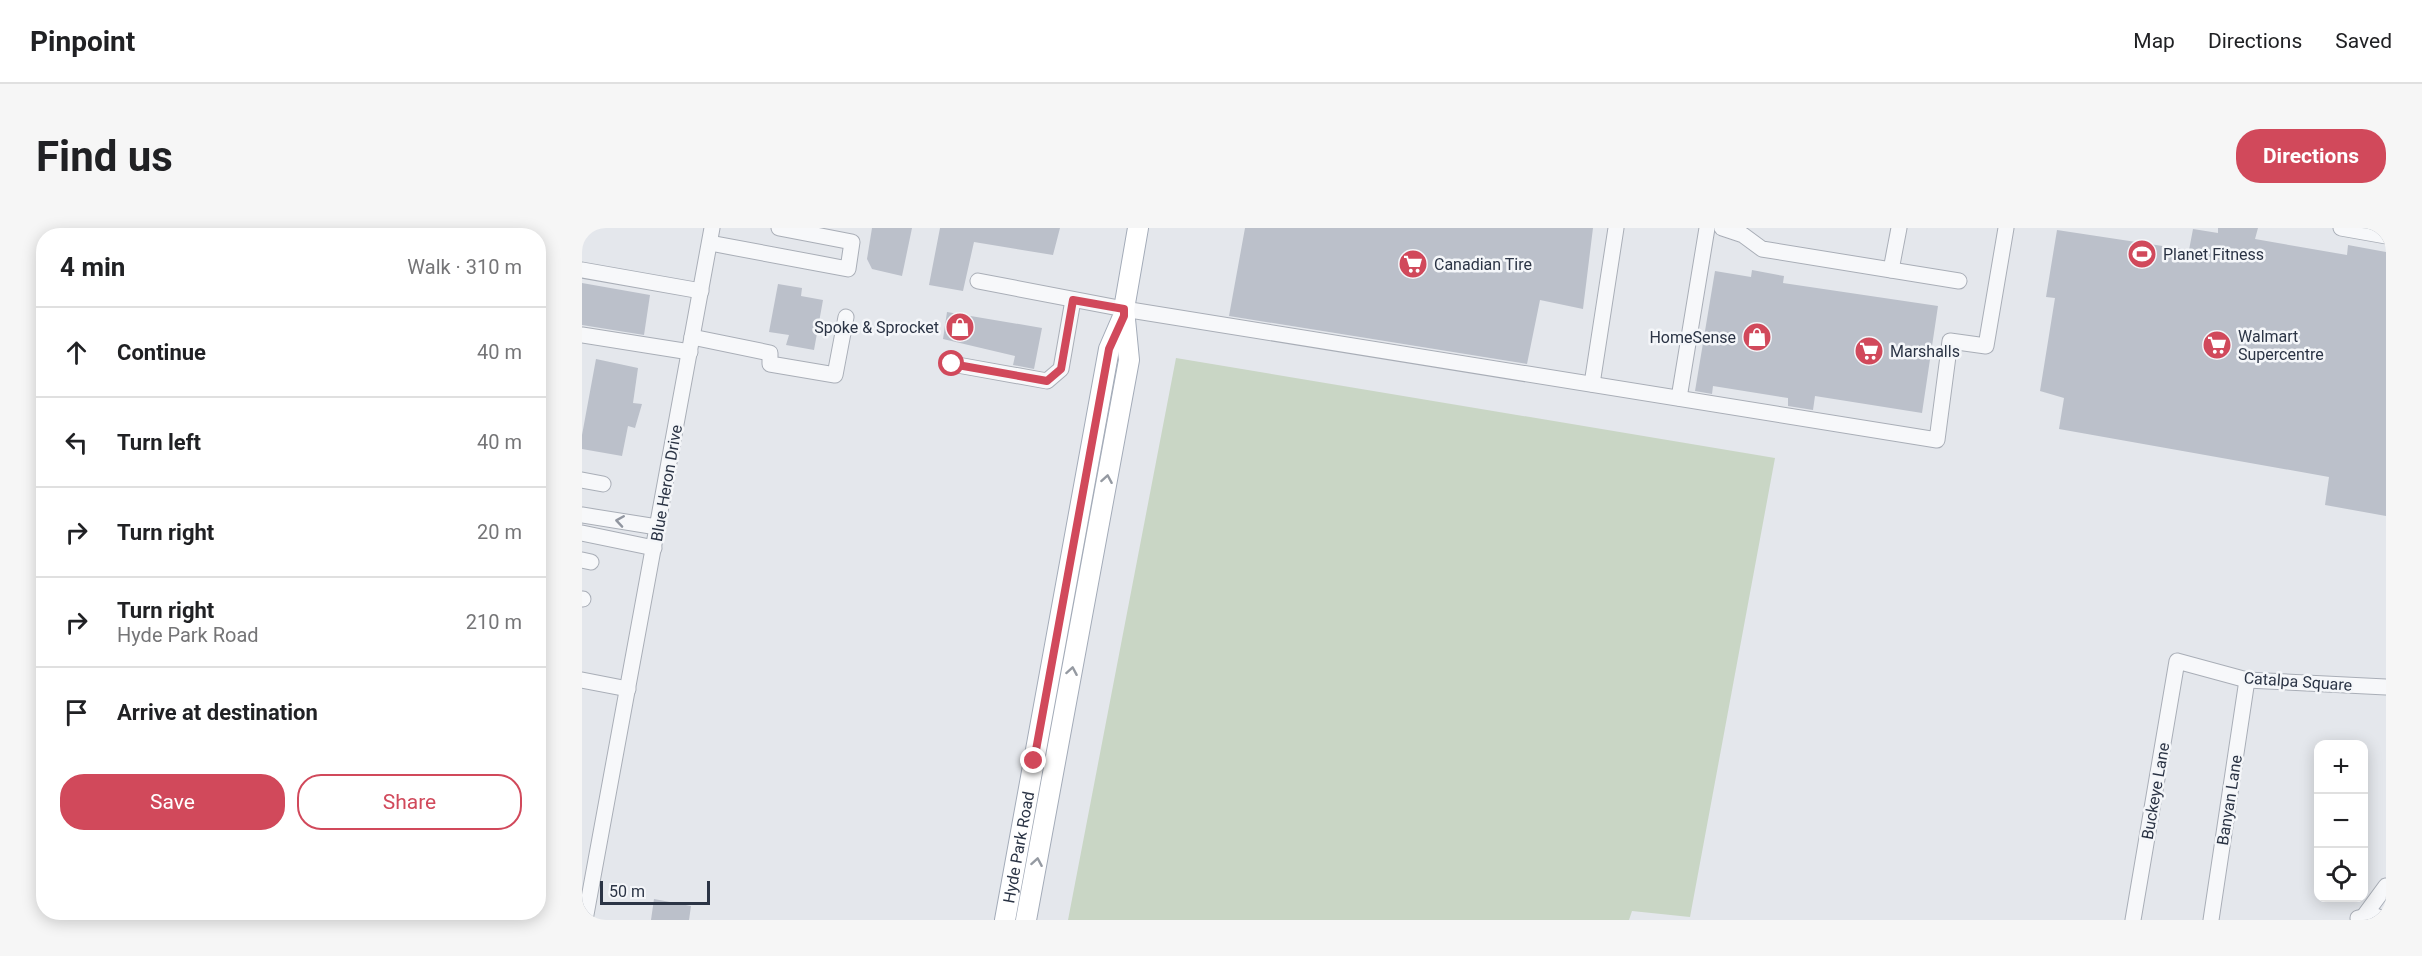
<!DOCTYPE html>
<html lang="en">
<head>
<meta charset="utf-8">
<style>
	:root { --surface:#fff; --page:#f6f6f6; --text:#202124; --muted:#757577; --line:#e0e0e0; --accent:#d1495b }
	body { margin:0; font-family:Roboto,sans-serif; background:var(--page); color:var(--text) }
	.controls { position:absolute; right:18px; bottom:18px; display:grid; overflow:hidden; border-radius:12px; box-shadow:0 3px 15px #0003 }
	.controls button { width:54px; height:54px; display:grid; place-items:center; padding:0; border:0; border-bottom:2px solid var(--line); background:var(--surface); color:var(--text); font:30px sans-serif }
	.scale { position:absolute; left:18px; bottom:15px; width:110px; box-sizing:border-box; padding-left:6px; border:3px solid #2b3445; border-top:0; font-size:16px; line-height:21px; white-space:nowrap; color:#2b3445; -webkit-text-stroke:4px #f4f6f9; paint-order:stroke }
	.stop { position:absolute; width:18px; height:18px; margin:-14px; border:4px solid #d1495b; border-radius:50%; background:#fff }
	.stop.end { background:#d1495b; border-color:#fff; box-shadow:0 2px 6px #0008 }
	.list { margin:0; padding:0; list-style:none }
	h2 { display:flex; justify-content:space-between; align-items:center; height:78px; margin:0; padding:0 24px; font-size:26px }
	h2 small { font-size:20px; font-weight:400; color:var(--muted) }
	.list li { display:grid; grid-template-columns:39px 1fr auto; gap:18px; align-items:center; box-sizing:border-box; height:90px; padding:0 24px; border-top:2px solid var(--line) }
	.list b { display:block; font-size:22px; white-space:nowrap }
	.list p { margin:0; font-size:20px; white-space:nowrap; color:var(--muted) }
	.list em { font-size:20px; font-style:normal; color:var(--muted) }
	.actions { display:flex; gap:12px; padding:18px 24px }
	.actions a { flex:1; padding:14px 0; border:2px solid var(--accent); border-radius:24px; text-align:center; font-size:21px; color:var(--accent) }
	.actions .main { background:var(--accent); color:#fff }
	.icon { flex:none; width:33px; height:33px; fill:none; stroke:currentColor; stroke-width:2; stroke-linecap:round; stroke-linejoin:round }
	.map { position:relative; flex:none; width:1804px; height:692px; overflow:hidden; border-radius:24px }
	header { display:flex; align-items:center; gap:36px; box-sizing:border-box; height:84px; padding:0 30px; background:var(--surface); border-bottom:2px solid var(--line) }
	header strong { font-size:28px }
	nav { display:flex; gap:33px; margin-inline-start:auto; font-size:21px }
	.intro { display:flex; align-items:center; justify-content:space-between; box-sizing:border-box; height:144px; padding:0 36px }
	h1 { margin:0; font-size:42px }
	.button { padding:15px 27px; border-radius:24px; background:var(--accent); color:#fff; font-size:21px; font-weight:700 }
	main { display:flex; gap:36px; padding:0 36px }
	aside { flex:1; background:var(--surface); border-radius:24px; box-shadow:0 3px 15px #0003 }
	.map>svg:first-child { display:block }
</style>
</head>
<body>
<header>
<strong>Pinpoint</strong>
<nav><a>Map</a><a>Directions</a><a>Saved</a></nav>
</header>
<div class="intro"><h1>Find us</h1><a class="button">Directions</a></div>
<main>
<aside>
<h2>4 min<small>Walk · 310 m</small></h2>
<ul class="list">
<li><svg class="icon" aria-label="ahead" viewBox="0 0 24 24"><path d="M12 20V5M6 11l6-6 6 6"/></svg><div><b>Continue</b></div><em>40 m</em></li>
<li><svg class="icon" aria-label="left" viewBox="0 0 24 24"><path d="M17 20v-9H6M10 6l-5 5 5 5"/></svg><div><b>Turn left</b></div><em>40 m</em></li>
<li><svg class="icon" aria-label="right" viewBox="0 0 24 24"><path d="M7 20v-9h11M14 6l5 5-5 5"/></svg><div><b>Turn right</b></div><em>20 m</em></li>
<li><svg class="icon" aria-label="right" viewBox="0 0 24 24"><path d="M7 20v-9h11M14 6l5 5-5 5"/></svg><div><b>Turn right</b><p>Hyde Park Road</p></div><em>210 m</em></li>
<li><svg class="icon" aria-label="arrive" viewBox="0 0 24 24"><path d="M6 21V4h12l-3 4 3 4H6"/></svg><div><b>Arrive at destination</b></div></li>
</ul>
<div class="actions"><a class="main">Save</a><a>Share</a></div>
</aside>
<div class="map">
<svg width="1804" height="692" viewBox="0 0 1804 692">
	<rect width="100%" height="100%" fill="#e4e7ec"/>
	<path fill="#c9d6c5" d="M594,130L1193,230L1108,689L1050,683L1047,692H486Z"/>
	<g fill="#bbc0ca">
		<path d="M290,0H330L320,48L290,41L285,31Z"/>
		<path d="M358,0H478L471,27L392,14L381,63L347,57Z"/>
		<path d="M663,0H1011L1001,81L958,72L945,136L647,88Z"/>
		<path d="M1636,0H1676L1673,11L1765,27L1766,17L1804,24V288L1743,277L1747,249L1477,201L1482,170L1458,163L1473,70L1464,69L1475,2L1607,22L1611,1L1636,5Z"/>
		<path d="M1170,42L1202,48L1201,55L1356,78L1340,185L1233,168L1231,182L1206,178V170L1131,158L1130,166L1113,163L1133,43L1169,49Z"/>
		<path d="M0,55L68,67L62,107L0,97Z"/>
		<path d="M196,56L220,60L219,68L241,72L232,122L204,117L207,107L187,104Z"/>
		<path d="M365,84L460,100L452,141L431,137L433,128L361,111Z"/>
		<path d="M14,131L56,140L51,175L60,176L53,200L46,198L40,228L0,221V207Z"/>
		<path d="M72,671L109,678L107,692H69Z"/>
	</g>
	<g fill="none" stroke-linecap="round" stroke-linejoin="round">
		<g stroke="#a9aeb7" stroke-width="17">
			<g id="minor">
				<path d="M1140,0L1161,7L1180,21L1377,53"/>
				<path d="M1759,0L1804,8"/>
				<path d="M128,15L266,41L270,14L197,0"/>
				<path d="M0,42L119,63"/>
				<path d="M1309,42L1317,0"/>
				<path d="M396,53L542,81L1355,212L1368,113L1404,118L1424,0"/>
				<path d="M0,107L108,124"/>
				<path d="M110,109L188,125V136L253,147L264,89"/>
				<path d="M370,136L465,153L479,141L491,72"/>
				<path d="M1010,156L1034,0"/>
				<path d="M1097,170L1125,0"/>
				<path d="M0,252L21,256"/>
				<path d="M0,287L75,299"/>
				<path d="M0,305L72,320"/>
				<path d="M0,332L9,334"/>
				<path d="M0,371H1"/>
				<path d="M0,452L46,461"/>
				<path d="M1782,688L1804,658"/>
				<path d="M1776,690L1791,687L1804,692"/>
				<path d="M3,692L130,0"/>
				<path d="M1551,692L1595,433L1665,452L1804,459"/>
				<path d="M1629,692L1665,452"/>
			</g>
		</g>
		<g stroke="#a3abb8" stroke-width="22">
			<g id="major">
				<path id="s1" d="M423,692L527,121L540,91"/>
				<path d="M444,692L547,132L542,81L556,0"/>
			</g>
		</g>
		<use href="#minor" stroke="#f7f8fa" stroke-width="15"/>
		<use href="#major" stroke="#fff" stroke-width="20"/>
	</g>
	<defs><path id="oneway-chevron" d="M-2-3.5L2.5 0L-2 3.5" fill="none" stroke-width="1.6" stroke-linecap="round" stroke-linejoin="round" transform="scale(1.5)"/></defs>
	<g stroke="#959aa2">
		<use href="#oneway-chevron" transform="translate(525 251) rotate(-80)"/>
		<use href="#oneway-chevron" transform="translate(490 443) rotate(-80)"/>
		<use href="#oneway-chevron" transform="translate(455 634) rotate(-80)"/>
	</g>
	<use stroke="#9196a0" href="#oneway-chevron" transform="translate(38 293) rotate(-171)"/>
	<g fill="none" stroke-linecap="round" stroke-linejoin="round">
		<path stroke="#d1495b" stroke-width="8" d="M370,136L465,153L479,141L491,72L542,81V88L527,121L452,533"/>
	</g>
	<defs>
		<g id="stadium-disc" transform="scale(1.5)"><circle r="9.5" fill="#d1495b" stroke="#f4f6f9"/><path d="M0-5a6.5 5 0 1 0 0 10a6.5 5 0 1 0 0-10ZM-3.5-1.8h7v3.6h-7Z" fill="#fff"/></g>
		<g id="supermarket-disc" transform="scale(1.5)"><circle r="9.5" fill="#d1495b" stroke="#f4f6f9"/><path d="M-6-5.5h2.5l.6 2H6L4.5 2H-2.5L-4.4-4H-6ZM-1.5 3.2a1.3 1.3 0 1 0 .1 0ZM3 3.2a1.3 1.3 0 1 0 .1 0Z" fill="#fff"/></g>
		<g id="shop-disc" transform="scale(1.5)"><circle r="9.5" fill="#d1495b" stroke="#f4f6f9"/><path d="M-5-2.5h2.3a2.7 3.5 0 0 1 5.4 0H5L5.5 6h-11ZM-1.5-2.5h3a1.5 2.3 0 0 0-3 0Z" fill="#fff"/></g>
	</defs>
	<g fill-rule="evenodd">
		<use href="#stadium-disc" x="1560" y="26"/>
		<use href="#supermarket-disc" x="831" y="36"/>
		<use href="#shop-disc" x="378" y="99"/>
		<use href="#shop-disc" x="1175" y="109"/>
		<use href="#supermarket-disc" x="1635" y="117"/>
		<use href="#supermarket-disc" x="1287" y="123"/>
	</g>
	<g text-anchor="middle" stroke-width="5" stroke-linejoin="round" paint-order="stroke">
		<g font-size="16" fill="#2b3445" stroke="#f4f6f9" text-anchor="start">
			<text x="1581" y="32">Planet Fitness</text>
			<text x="852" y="42">Canadian Tire</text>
			<text x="357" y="105" text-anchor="end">Spoke &amp; Sprocket</text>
			<text x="1656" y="114">Walmart<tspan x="1656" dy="18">Supercentre</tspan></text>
			<text x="1154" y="115" text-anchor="end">HomeSense</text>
			<text x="1308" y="129">Marshalls</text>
		</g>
		<g font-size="16" fill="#2b3445" stroke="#f4f6f9">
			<text transform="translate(84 255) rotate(-80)" y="6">Blue Heron Drive</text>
			<text transform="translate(1716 453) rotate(4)" y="6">Catalpa Square</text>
			<text transform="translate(1573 563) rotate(-80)" y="6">Buckeye Lane</text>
			<text transform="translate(1647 572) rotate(-81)" y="6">Banyan Lane</text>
			<text dy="6" stroke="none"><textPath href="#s1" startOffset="74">Hyde Park Road</textPath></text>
		</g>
	</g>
</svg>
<div class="controls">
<button>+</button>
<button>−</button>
<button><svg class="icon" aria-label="locate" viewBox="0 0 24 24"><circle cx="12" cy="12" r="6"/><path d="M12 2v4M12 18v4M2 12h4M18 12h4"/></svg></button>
</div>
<div class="scale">50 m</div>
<div class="stop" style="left:370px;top:136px"></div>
<div class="stop end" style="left:452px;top:533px"></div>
</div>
</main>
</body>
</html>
